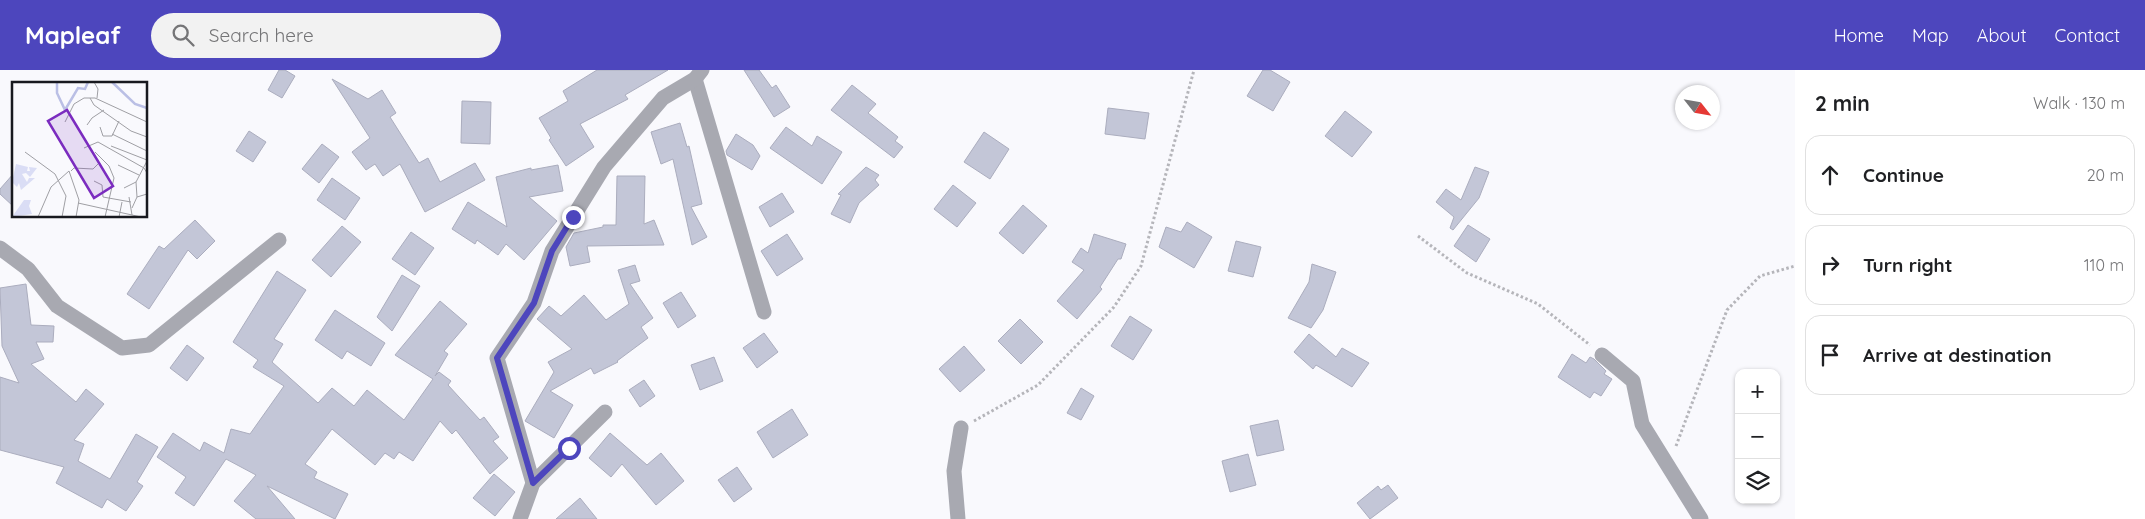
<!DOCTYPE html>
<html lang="en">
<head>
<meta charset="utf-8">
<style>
	:root { --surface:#fff; --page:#f2f2f2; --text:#202124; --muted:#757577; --line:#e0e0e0; --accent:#4d46bd }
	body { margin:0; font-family:Quicksand,sans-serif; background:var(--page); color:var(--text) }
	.controls { position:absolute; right:15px; bottom:15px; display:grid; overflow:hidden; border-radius:10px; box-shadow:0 1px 4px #0004 }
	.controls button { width:45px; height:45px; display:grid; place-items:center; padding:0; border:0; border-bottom:1px solid var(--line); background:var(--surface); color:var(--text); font:25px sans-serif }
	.compass { position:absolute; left:1675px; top:15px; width:45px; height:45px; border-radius:50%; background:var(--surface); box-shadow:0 1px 4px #0004; rotate:121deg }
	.stop { position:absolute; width:15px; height:15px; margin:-11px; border:4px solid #4d46bd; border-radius:50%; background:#fff }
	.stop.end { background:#4d46bd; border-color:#fff; box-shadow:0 1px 5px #0008 }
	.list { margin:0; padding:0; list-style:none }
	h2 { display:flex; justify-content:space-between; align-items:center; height:65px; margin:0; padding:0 20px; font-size:21px }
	h2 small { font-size:16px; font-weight:400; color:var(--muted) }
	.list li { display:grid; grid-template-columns:32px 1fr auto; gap:15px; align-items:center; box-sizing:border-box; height:80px; margin:0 10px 10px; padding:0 10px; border:1px solid var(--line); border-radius:15px }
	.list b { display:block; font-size:19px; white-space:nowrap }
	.list em { font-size:16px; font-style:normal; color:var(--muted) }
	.icon { flex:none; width:28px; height:28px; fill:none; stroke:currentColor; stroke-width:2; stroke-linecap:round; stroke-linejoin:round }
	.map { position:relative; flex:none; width:1795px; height:449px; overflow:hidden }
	header { display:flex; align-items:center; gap:30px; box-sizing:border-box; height:70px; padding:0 25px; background:var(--accent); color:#fff }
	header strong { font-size:24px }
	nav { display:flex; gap:28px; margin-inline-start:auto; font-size:18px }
	.search { width:350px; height:45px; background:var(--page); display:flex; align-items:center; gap:12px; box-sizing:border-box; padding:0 18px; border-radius:28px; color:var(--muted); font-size:19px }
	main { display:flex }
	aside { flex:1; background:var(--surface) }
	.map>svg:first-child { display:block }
</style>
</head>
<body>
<header>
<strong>Mapleaf</strong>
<div class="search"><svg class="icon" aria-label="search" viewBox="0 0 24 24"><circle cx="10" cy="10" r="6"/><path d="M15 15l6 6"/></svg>Search here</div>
<nav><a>Home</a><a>Map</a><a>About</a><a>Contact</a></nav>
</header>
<main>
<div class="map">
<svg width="1795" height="449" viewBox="0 0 1795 449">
	<rect width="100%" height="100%" fill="#f9f9fd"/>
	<g fill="#c3c6d7" stroke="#abadbe">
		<path d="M279,0H285L295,6L282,28L268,20Z"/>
		<path d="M597,0H668L625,25L628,29L580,54L594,77L566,96L549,70L551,68L539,48L568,31L563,21Z"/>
		<path d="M744,0H759L772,18L776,15L790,37L774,47Z"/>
		<path d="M1263,0H1270L1290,12L1273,41L1247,26Z"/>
		<path d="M332,9L368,29L382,20L396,43L390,47L419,93L428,88L440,112L475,93L485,110L425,142L400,94L383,106L375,94L366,100L352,82L370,68Z"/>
		<path d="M852,15L876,34L868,43L898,67L895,71L903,77L894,88L831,40Z"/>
		<path d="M462,31L491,32L490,74L461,73Z"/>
		<path d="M1108,38L1149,43L1145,69L1105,64Z"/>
		<path d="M1345,41L1372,62L1352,87L1325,66Z"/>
		<path d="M680,53L687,77L689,76L702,134L691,137L707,167L692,175L673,89L661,94L651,62Z"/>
		<path d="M786,57L812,76L817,66L842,82L822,114L770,78Z"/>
		<path d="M249,61L266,72L253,92L236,81Z"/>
		<path d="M984,62L1009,79L990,109L964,92Z"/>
		<path d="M736,64L753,75L760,86L752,100L727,85L726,81Z"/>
		<path d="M322,74L339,87L319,113L302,99Z"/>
		<path d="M558,95L563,121L529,127L557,151L524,190L506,174L498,185L477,170L475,174L452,159L468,132L507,157L496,107L531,98V100Z"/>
		<path d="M866,97L879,105L875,110L879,115L859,133L850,153L831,144L841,125L838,124Z"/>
		<path d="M1475,97L1489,102L1479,128L1453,160L1450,158L1454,147L1436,132L1446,119L1461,130Z"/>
		<path d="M14,103V137L0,124V119Z"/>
		<path d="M617,106H645L644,154L654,150L664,175L587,176L590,192L570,196L566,177L574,163L603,157V155H616Z"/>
		<path d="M332,108L360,128L345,150L317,130Z"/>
		<path d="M953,115L976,133L957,157L934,139Z"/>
		<path d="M782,123L794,142L770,157L759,137Z"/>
		<path d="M1023,135L1047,156L1023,184L999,163Z"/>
		<path d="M195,150L215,171L197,189L188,180L149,239L127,224L159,176L164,179Z"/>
		<path d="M1187,152L1212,167L1194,198L1159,177L1166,157L1181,162Z"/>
		<path d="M1468,155L1490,169L1476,192L1454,176Z"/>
		<path d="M342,156L361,172L331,207L312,190Z"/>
		<path d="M411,162L434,178L415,205L392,189Z"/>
		<path d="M787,164L803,189L777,206L761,181Z"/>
		<path d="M1094,164L1126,174L1121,189H1118L1100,217L1102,219L1077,249L1057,231L1084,200L1072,192L1081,178L1088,183Z"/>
		<path d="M1236,171L1261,177L1253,207L1228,201Z"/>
		<path d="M1312,194L1336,202L1323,240L1311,258L1288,248L1309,212Z"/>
		<path d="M635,195L640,211L630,214L653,248L641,257L648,268L617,291L618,292L594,304L591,298L550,321L573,335L554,368L525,351L554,302L548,292L572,279L537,249L549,236L561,246L584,225L606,250L629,234L618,200Z"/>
		<path d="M277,201L306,220L274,269L283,274L272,292L318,333L332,318L354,336L367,320L404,350L433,309L395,285L440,231L467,254L444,281L448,284L435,306L439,302L451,311L448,315L480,350L484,347L499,367L493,371L508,388L490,404L456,360L452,364L440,351L413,391L399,382L394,389L385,383L375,395L332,359L305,394L317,402L314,408L348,424L335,449L267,416L295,449H256L234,431L256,405L226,389L194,436L175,423L186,407L157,387L173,363L200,381L204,372L224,383L231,359L250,364L284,316L253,297L258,290L233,272Z"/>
		<path d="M402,205L420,216L392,261L377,247Z"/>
		<path d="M26,214L31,255L54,256L53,272H36L44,289L31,294L76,332L86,319L104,334L74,370L84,374L78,391L110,409L136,364L158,377L137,412L143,416L126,441L107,429L102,438L56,413L64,397L0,380V307L19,313L2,276L0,218Z"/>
		<path d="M681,222L696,246L678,258L663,233Z"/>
		<path d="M335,240L385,273L371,296L347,281L342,289L315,270Z"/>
		<path d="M1130,246L1152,260L1133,290L1111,276Z"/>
		<path d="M1020,249L1043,272L1021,294L998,271Z"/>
		<path d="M764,263L778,282L757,298L743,278Z"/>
		<path d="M1309,264L1336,287L1342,278L1369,293L1352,317L1316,295L1313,299L1294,282Z"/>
		<path d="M187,275L204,288L187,311L170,298Z"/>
		<path d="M964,276L985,300L960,322L939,299Z"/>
		<path d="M1572,284L1586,293L1590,287L1594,289L1606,301L1604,304L1612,309L1601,326L1594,322L1590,328L1558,307Z"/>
		<path d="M714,287L723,311L700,320L691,295Z"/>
		<path d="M644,310L655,326L640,337L629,320Z"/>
		<path d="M1081,318L1094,326L1081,350L1067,343Z"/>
		<path d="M792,339L808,365L773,388L757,362Z"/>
		<path d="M1278,350L1284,380L1257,386L1250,356Z"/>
		<path d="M610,363L647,395L661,383L684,411L656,435L622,394L611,407L589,388Z"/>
		<path d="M1248,384L1256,415L1230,422L1222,391Z"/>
		<path d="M737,397L752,419L734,432L718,410Z"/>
		<path d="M494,404L515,422L495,446L473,428Z"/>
		<path d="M1388,415L1398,428L1370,449L1357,433L1378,416L1381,420Z"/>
		<path d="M580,428L597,449H556Z"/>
	</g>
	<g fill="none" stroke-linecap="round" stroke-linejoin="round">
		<g stroke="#b5b5ba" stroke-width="3" stroke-dasharray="2.5 2.5" stroke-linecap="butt">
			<path d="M1418,166L1467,203L1538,234L1590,275"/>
			<path d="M974,351L1038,315L1114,237L1141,196L1194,0"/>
			<path d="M1676,376L1727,240L1760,206L1795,196"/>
		</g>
		<g stroke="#a8a9b1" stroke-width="15">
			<path d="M695,9L764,242"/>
			<path d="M0,178L28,199L57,236L122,278L149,275L279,170"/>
			<path d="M1602,285L1633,311L1642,354L1701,449"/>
			<path d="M533,413L497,288L534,233L552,181L604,97L663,28L695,9L702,0"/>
			<path d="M520,449L533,413L605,342"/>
			<path d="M958,449L954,401L961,358"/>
		</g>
	</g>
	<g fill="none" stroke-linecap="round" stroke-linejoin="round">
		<path stroke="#4d46bd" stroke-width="6" d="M569,378L533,413L497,288L534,233L552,181L573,147"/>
	</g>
	<g transform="translate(12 12)">
		<rect width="135" height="135" fill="#f9f9fd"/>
		<path d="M4,82L16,85L15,89H18L17,85L25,86L18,95L14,91L10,92L15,100L17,96H23L9,108L7,101L5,105L0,100ZM12,118H19L17,124L20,132L0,135Z" fill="#daddf5"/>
		<path fill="none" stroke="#babfe5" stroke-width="2.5" d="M45,0V11L53,28L66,6L73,7L76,0M100,0L123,22L135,26"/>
		<path fill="none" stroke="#9f9fa4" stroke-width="1" d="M82,0L86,7L85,16M78,16L82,23L119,49L135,55M53,40L62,22L72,16H83L135,40M75,43L80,36L92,28M88,45L91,54H100L107,39M100,52L135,69M99,64L135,78M72,66L86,60L132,86L135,91M13,70L43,92L54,114L50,135M83,70L97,84L102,96L93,135M106,83L127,93M59,89L62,86L81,87L86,82M82,99L90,103L91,115L119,120M124,100L125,115M112,106L124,100L135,79M117,115L120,133M66,121L129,135M120,126L125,115L135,112M26,135L39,105L57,89L67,118L64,135M107,135L110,120"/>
		<path fill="#7b2cbf" fill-opacity="0.15" stroke="#7b2cbf" stroke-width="2.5" d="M55,28L101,104L82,116L36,39Z"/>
		<rect width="135" height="135" fill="none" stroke="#18191f" stroke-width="2.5"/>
	</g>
</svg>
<div class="controls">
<button>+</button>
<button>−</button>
<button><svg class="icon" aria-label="layers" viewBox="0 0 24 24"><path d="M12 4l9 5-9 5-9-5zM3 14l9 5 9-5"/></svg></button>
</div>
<svg class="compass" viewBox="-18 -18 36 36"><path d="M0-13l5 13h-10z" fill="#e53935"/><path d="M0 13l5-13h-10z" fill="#757577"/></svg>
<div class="stop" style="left:569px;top:378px"></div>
<div class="stop end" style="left:573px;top:147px"></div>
</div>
<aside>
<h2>2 min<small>Walk · 130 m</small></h2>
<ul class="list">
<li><svg class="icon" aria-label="ahead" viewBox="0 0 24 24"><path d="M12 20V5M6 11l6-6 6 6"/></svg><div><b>Continue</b></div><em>20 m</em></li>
<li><svg class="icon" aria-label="right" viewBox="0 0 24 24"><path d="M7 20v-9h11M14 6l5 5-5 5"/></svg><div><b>Turn right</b></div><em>110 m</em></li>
<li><svg class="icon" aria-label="arrive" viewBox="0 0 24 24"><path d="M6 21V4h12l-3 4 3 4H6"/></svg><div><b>Arrive at destination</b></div></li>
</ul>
</aside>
</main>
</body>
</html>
